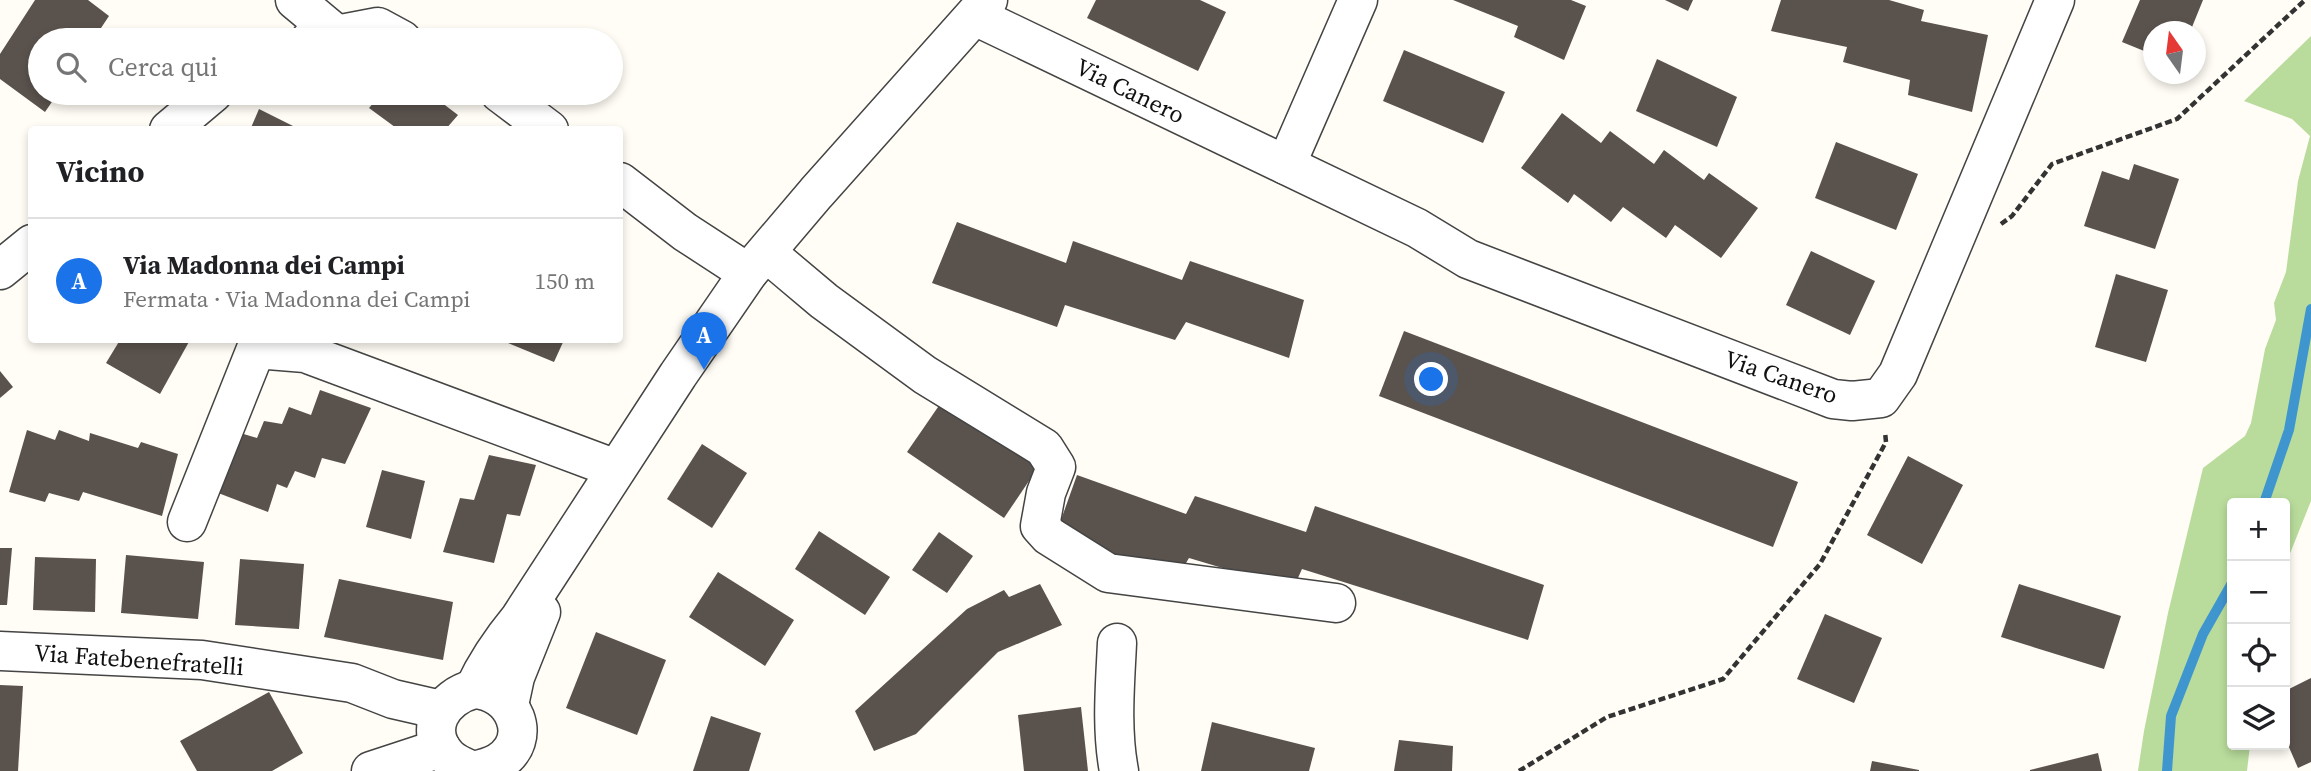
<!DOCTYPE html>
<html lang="it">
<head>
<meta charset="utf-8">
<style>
	:root { --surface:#fff; --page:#f6f6f6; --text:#202124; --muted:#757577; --line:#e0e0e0; --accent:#1a73e8 }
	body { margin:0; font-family:"Source Serif 4",serif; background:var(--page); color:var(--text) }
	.controls { position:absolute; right:21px; bottom:21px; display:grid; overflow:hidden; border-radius:7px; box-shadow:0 4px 10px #0003 }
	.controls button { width:63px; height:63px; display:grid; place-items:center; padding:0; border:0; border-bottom:2px solid var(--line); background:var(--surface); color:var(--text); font:35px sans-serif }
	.compass { position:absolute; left:2143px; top:21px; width:63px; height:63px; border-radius:50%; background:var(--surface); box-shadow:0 4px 10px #0003; rotate:346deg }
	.you { position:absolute; left:1432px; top:380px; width:24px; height:24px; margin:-18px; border:5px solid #fff; border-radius:50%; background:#1a73e8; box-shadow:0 0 0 10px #1a73e833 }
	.badge { display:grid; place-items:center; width:46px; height:46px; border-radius:50%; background:var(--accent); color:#fff; font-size:23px; font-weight:700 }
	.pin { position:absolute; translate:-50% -58px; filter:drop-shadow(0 2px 4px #0008) }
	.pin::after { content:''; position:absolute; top:37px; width:24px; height:21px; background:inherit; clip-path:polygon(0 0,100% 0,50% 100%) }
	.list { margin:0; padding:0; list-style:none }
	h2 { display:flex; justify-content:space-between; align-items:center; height:91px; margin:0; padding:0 28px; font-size:30px }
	h2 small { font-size:23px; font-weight:400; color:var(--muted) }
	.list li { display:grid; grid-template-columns:46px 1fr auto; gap:21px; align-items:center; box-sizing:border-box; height:126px; padding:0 28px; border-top:2px solid var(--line) }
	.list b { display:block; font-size:26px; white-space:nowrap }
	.list p { margin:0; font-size:23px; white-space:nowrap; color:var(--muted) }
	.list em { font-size:23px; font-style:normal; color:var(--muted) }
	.icon { flex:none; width:38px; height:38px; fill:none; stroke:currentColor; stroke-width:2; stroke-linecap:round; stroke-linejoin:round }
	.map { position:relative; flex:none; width:2311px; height:771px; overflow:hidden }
	.search { position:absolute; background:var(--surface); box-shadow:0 4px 10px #0003; left:28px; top:28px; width:595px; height:77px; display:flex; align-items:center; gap:18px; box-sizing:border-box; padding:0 24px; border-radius:38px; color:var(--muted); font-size:26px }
	.panel { position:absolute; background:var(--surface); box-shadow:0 4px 10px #0003; left:28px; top:126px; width:595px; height:217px; border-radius:7px }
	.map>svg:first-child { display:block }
</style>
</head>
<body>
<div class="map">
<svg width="2311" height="771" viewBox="0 0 2311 771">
	<rect width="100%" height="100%" fill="#fffdf5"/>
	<path fill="#b9dc9c" d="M2311,36V501L2285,566V503H2232V745H2250L2247,771H2138L2144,731L2168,613L2203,468L2245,436L2251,423L2265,349L2276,320L2274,303L2286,272L2298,181L2310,136L2292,119L2244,101Z"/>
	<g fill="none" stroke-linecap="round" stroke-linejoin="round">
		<g stroke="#3f96cf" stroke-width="10">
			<path d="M2264,503L2289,430L2311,309"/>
			<path d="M2167,771L2171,716L2203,634L2232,583"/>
		</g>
	</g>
	<g fill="#5a524d">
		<path d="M35,0H88L109,16L93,40H40V93H58L45,112L0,79V54Z"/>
		<path d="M1096,0H1200L1226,12L1198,71L1087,18Z"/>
		<path d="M1453,0H1571L1586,6L1564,60L1514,37L1518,26Z"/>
		<path d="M1665,0H1693L1688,11Z"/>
		<path d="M1781,0H1889L1924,10L1921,21L1988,35L1972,112L1908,95L1910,80L1843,62L1847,47L1771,31Z"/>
		<path d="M2140,0H2203L2190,32H2154V55L2122,42Z"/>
		<path d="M1404,50L1505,92L1483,143L1383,101Z"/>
		<path d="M1657,59L1737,97L1717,147L1636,111Z"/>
		<path d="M382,93H410L414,96L418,93H429L458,115L445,130H399L369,108Z"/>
		<path d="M259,109L301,130H250Z"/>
		<path d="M1562,113L1601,143L1610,131L1654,164L1664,150L1704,180L1709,173L1758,208L1721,258L1675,225L1666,238L1623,207L1611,222L1574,194L1568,203L1521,168Z"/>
		<path d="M1836,142L1918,174L1896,230L1815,198Z"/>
		<path d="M2134,164L2179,179L2155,249L2084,226L2102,171L2129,180Z"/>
		<path d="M957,222L1066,263L1073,241L1182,280L1190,261L1304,300L1289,358L1186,322L1175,340L1065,305L1057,327L932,283Z"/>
		<path d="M1811,251L1875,281L1850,335L1786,305Z"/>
		<path d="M2116,274L2168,290L2146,362L2095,347Z"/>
		<path d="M1404,331L1798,482L1773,547L1379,396Z"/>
		<path d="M120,340H190L160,394L106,363Z"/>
		<path d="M501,340H564L554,362Z"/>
		<path d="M0,371L13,387L0,398Z"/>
		<path d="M320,390L371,408L345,464L322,458L315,478L295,471L287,488L277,484L268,512L213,491L237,432L257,438L264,421L282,424L289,407L311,415Z"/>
		<path d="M947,394L1043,460L1004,518L907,452Z"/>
		<path d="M27,430L55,440L59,430L89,441L90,433L138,448L141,442L178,454L162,516L83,492L79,501L49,493L45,502L9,492Z"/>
		<path d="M702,444L747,473L712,528L667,499Z"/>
		<path d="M489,455L536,465L520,516L507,514L494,563L443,552L460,498L474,500Z"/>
		<path d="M1908,456L1963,485L1922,564L1867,535Z"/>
		<path d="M382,470L425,481L411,539L366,527Z"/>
		<path d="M1077,475L1186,514L1195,496L1306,532L1315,506L1544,585L1528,640L1302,569L1293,589L1189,558L1177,578L1056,534Z"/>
		<path d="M819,531L890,577L865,615L795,569Z"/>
		<path d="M939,532L973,556L947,593L912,570Z"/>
		<path d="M0,548H12L7,605H0Z"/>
		<path d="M126,555L204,562L198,619L121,613Z"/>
		<path d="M35,557L96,559L95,612L33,610Z"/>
		<path d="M240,559L304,564L299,629L235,625Z"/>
		<path d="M718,572L794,620L765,666L689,617Z"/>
		<path d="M339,579L453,602L443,660L324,637Z"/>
		<path d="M1040,584L1062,625L998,652L916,734L874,751L855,711L967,609L1004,590L1009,597Z"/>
		<path d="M2019,584L2121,616L2104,669L2001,637Z"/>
		<path d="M1825,614L1882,638L1854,703L1797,679Z"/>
		<path d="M596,632L666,660L637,735L566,708Z"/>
		<path d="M2311,678V762L2298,768L2285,738V691Z"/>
		<path d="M0,685L23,686L18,771H0Z"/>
		<path d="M269,692L303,753L272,771H197L180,741Z"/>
		<path d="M1081,707L1088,771H1024L1018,715Z"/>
		<path d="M711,716L761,733L749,771H693Z"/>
		<path d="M1212,722L1315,748L1309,771H1201Z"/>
		<path d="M1399,740L1453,746L1452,771H1394Z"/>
		<path d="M2098,753L2102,771H2030V770Z"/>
		<path d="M1872,761L1919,770V771H1870Z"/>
	</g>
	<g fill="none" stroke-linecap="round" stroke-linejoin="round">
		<g stroke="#444" stroke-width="41">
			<g id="minor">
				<path d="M295,0L337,35"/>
				<path d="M975,16L1417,228L1468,259L1833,399L1852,401L1881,398L1898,374L2055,0"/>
				<path d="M310,40L378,27L402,40"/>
				<path d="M500,93L549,130"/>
				<path d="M169,130L213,93"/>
				<path d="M1286,165L1358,0"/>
				<path d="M620,182L685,232L748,273"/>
				<path d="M767,253L824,301L925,375L1044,448L1056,467L1046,493L1040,526L1049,536L1108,573L1336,603"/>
				<path d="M0,270L32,244"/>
				<path d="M187,522L256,349L305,353L616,469"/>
				<path d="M1117,643C1115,686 1111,729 1119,771"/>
				<path d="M0,651L202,660L352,683L393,699L441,710"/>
				<path d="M474,689C486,663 501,641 520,618L678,375L748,273L816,193L988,0"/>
				<path d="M474,689C514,691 535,739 499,762C491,767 482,769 473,771C464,767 455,764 448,757C422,730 442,697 474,689Z"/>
				<path d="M509,705L515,677L541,612"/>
				<path d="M371,771L441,748"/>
			</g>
		</g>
		<g stroke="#333" stroke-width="4.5" stroke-dasharray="7 3.5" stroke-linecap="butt">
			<path d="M2001,224L2012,216L2052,164L2177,119L2305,0"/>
			<path d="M1519,771L1607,717L1723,679L1820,564L1886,442L1885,432"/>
		</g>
		<use href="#minor" stroke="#fff" stroke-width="38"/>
	</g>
	<g text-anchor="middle" stroke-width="7" stroke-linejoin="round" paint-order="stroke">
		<g font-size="24" fill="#111" stroke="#fff">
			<text transform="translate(1130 91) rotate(26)" y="8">Via Canero</text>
			<text transform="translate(1781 377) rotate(19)" y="8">Via Canero</text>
			<text transform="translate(139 660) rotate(4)" y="8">Via Fatebenefratelli</text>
		</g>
	</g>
</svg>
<div class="controls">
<button>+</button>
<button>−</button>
<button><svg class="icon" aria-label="locate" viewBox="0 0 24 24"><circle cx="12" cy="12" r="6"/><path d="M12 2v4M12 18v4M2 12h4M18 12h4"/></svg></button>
<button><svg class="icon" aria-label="layers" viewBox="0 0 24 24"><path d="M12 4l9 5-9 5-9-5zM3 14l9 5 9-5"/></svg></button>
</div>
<svg class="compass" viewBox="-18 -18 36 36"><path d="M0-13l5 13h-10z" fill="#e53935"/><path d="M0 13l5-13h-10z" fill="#757577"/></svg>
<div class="you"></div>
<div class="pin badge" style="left:704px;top:370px">A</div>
<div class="search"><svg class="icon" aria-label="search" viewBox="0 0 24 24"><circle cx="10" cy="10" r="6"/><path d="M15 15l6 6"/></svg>Cerca qui</div>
<section class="panel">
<h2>Vicino<small></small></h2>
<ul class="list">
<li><span class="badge">A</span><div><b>Via Madonna dei Campi</b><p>Fermata · Via Madonna dei Campi</p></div><em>150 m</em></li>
</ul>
</section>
</div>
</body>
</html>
